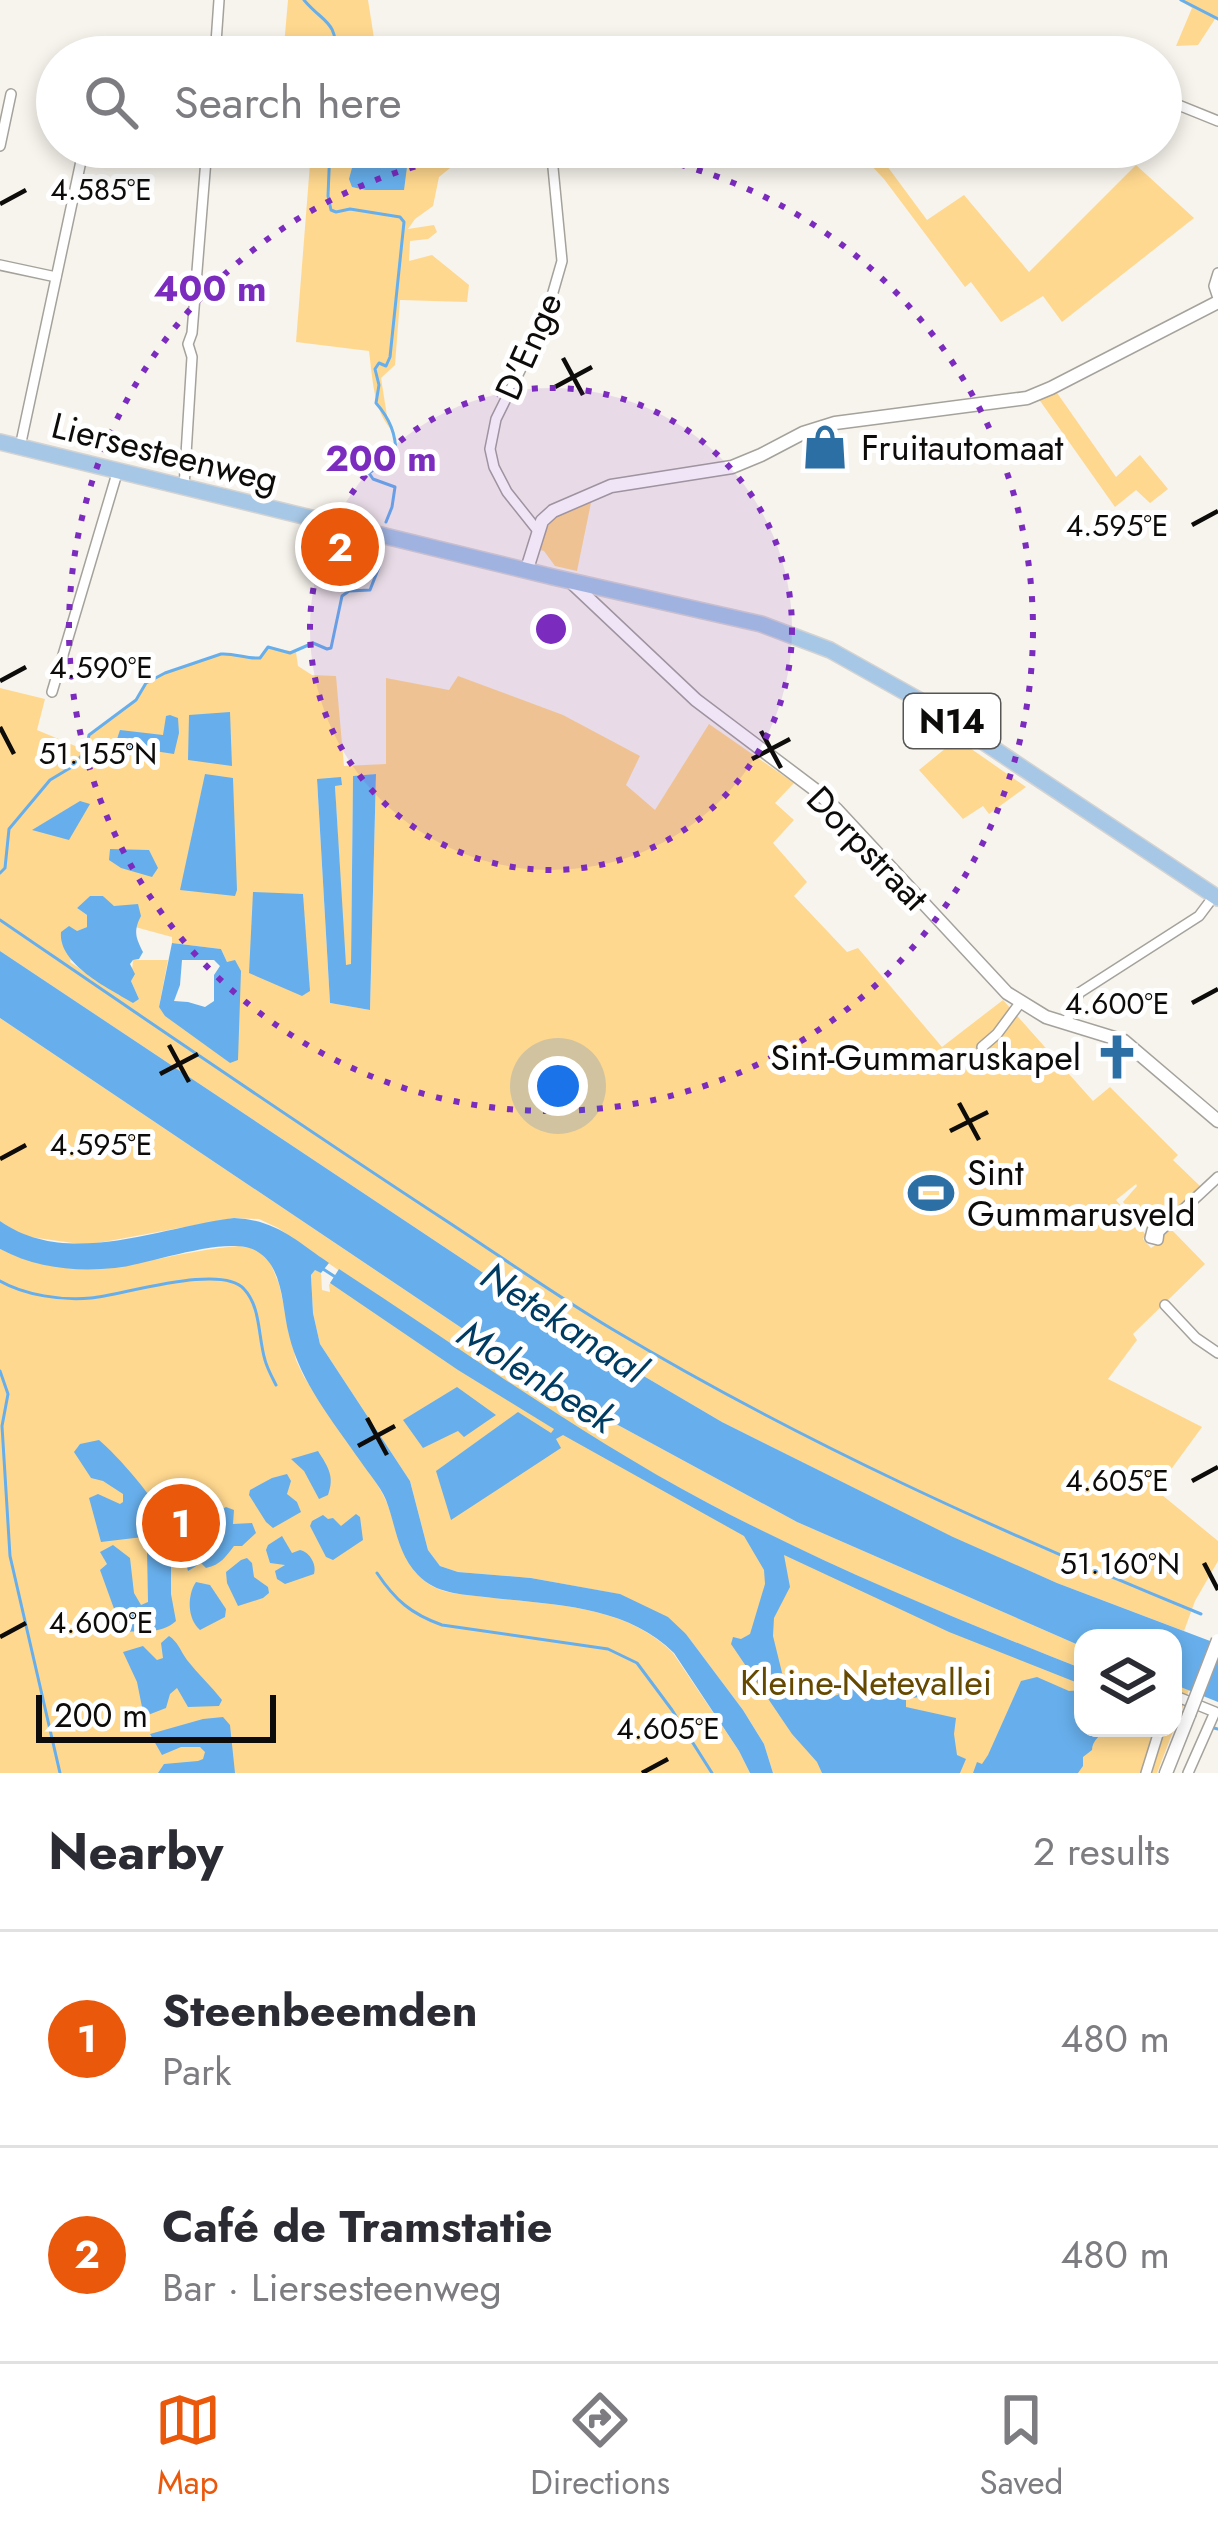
<!DOCTYPE html>
<html lang="en">
<head>
<meta charset="utf-8">
<style>
	:root { --surface:#fff; --page:#f2f2f3; --text:#2b2b33; --muted:#7c7c81; --line:#e1e1e2; --accent:#ea580c }
	body { margin:0; font-family:Jost,sans-serif; background:var(--page); color:var(--text) }
	.controls { position:absolute; right:36px; bottom:36px; display:grid; overflow:hidden; border-radius:24px; box-shadow:0 6px 18px #0003 }
	.controls button { width:108px; height:108px; display:grid; place-items:center; padding:0; border:0; border-bottom:3px solid var(--line); background:var(--surface); color:var(--text); font:60px sans-serif }
	.scale { position:absolute; left:36px; bottom:30px; width:240px; box-sizing:border-box; padding-left:12px; border:6px solid #0d0c0a; border-top:0; font-size:33px; line-height:42px; white-space:nowrap; color:#0d0c0a; -webkit-text-stroke:9px #fff; paint-order:stroke }
	.you { position:absolute; left:558px; top:1086px; width:42px; height:42px; margin:-30px; border:9px solid #fff; border-radius:50%; background:#1a73e8; box-shadow:0 0 0 18px #1a73e833 }
	.badge { display:grid; place-items:center; width:78px; height:78px; border-radius:50%; background:var(--accent); color:#fff; font-size:39px; font-weight:700 }
	.pin { position:absolute; translate:-50% -50%; border:6px solid #fff; box-shadow:0 3px 12px #0006 }
	.list { margin:0; padding:0; list-style:none }
	h2 { display:flex; justify-content:space-between; align-items:center; height:156px; margin:0; padding:0 48px; font-size:51px }
	h2 small { font-size:39px; font-weight:400; color:var(--muted) }
	.list li { display:grid; grid-template-columns:78px 1fr auto; gap:36px; align-items:center; box-sizing:border-box; height:216px; padding:0 48px; border-top:3px solid var(--line) }
	.list b { display:block; font-size:45px; white-space:nowrap }
	.list p { margin:0; font-size:39px; white-space:nowrap; color:var(--muted) }
	.list em { font-size:39px; font-style:normal; color:var(--muted) }
	.icon { flex:none; width:66px; height:66px; fill:none; stroke:currentColor; stroke-width:2; stroke-linecap:round; stroke-linejoin:round }
	.map { position:relative; flex:none; width:1218px; height:1773px; overflow:hidden }
	.search { position:absolute; background:var(--surface); box-shadow:0 6px 18px #0003; left:36px; right:36px; top:36px; height:132px; display:flex; align-items:center; gap:30px; box-sizing:border-box; padding:0 42px; border-radius:66px; color:var(--muted); font-size:45px }
	.sheet { height:588px; background:var(--surface) }
	nav { display:flex; justify-content:space-around; align-items:center; box-sizing:border-box; height:168px; border-top:3px solid var(--line); background:var(--surface); font-size:33px; color:var(--muted) }
	nav a { display:grid; justify-items:center; gap:6px }
	nav .on { color:var(--accent) }
	.map>svg:first-child { display:block }
</style>
</head>
<body>
<div class="map">
<svg width="1218" height="1773" viewBox="0 0 1218 1773">
	<rect width="100%" height="100%" fill="#f7f4ed"/>
	<g fill="#ffd88f" fill-rule="evenodd">
		<path d="M288,0H368L377,57H283Z"/>
		<path d="M1179,0H1218V20L1215,19L1198,45L1176,46L1192,8Z"/>
		<path d="M319,147H332L329,163L350,168L349,156C372,149 392,148 415,159C435,151 458,147 479,147L481,157L494,160L490,166L450,168L439,177L433,206L415,219L408,229L434,225L437,232L428,239L410,241L409,261L432,255L469,285L467,302L400,300L395,365L381,378L387,416L395,434C373,412 373,381 369,351L296,342L311,151Z"/>
		<path d="M854,147H873L927,220L964,195L1029,272L1136,165L1194,218L1062,322L1043,296L1001,322L971,282L965,287L884,179Z"/>
		<path d="M1055,390L1116,477L1140,455L1168,489L1150,503L1136,490L1115,507L1038,398Z"/>
		<path d="M592,498L577,571L555,566L544,551L540,550C547,514 561,512 592,498Z"/>
		<path d="M268,647L296,652L298,666L312,675L336,676L344,766L386,764V678L449,690L458,676L563,715L640,756L626,785L655,810L709,724L794,783L775,803L794,820L773,843L807,882L794,896L847,952L858,948L942,1047L1003,1000L1093,1101L1110,1087L1178,1155L1173,1160L1200,1186L1159,1228L1149,1229L1123,1202L1137,1186L1136,1184L1116,1200L1146,1235L1143,1239L1151,1248L1163,1240L1164,1232L1169,1227L1205,1264L1133,1334L1137,1340L1108,1379L1202,1427L1156,1490L1218,1541V1561L1195,1601L1184,1631L1057,1583L952,1537L722,1422L596,1348L0,951V688L45,699L37,730L85,750L89,735L135,700L146,683L165,673L221,654C235,653 246,659 260,658ZM376,774L370,1010L330,1003L317,779L335,786L345,965H351L353,777ZM90,896H103L135,927L172,937V943L221,949L227,962L230,1063L159,1007L168,960H133L131,981L139,999L119,995L70,962L77,931L87,927V915L77,908Z"/>
		<path d="M957,739L1026,787L989,814L983,806L963,819L919,770Z"/>
		<path d="M0,1018L557,1392L797,1522L1083,1647V1669C956,1619 828,1567 708,1503C558,1424 417,1325 278,1228L259,1219L234,1218L87,1245L23,1236L0,1221Z"/>
		<path d="M239,1246L256,1249L270,1262L279,1284L296,1360L304,1377C330,1414 359,1451 381,1491C398,1520 395,1554 424,1580C440,1595 465,1594 485,1597C550,1605 625,1604 673,1653L739,1751L750,1773H0V1249C89,1291 149,1253 239,1246Z"/>
		<path d="M315,1269L321,1273L322,1290L330,1292L329,1285L335,1276L705,1509L1083,1676V1728H1173V1684L1189,1690L1157,1773H773L764,1744L743,1710L686,1634L619,1594L531,1578L458,1572L440,1566L428,1550L410,1481L320,1344L313,1313L311,1275Z"/>
	</g>
	<g fill="#67afec" fill-rule="evenodd">
		<path d="M363,164L407,167L404,190H366L352,187L349,179L352,168Z"/>
		<path d="M230,712L232,766L188,760L189,715Z"/>
		<path d="M170,715L178,718L179,733L174,754L115,745L120,730L163,735L166,716Z"/>
		<path d="M205,774L233,778L237,890L235,896L180,890Z"/>
		<path d="M376,774L370,1010L330,1003L317,779L341,777L342,785L335,786L346,965L351,964L353,776Z"/>
		<path d="M80,801L90,804L69,840L32,830Z"/>
		<path d="M110,849L149,850L158,868L152,877L121,868L109,860Z"/>
		<path d="M253,892L303,894L310,991L302,996L249,973Z"/>
		<path d="M90,896H103L114,906L138,904L141,916C133,931 136,938 143,952L139,959L133,960L130,964L135,974L131,981L139,999L133,1003C108,988 58,964 61,932L69,926L77,931L87,927V915L77,908Z"/>
		<path d="M172,943L221,949L227,962L235,960L241,971L238,1060L230,1063L165,1016L159,1007ZM182,960H214L220,966L214,975V1001L205,1007L188,1002L174,1001L180,985Z"/>
		<path d="M0,951L596,1348L722,1422L953,1537L1057,1583L1218,1644V1702L1173,1684V1638H1083V1647L797,1522L557,1392L0,1018Z"/>
		<path d="M234,1218C276,1220 295,1240 329,1263L321,1273L315,1270L311,1275L313,1313L320,1344L410,1481L428,1550L440,1566L458,1572L531,1578L620,1594L668,1617L686,1634L743,1710L764,1744L773,1773H750L739,1751L674,1653C625,1604 550,1605 485,1597C461,1594 436,1594 418,1575C397,1553 396,1526 386,1500C380,1486 369,1474 361,1462C334,1423 300,1382 289,1335C282,1309 284,1268 258,1252C230,1233 149,1265 115,1268C75,1272 36,1268 0,1249V1221C68,1269 159,1227 234,1218Z"/>
		<path d="M339,1269C461,1348 579,1435 708,1503C829,1567 956,1619 1083,1669V1685L949,1632L784,1555L790,1587L774,1618L773,1636L787,1693L792,1696L810,1694L832,1697L864,1684L896,1685L903,1676L910,1675L924,1691L919,1697L906,1699V1707L956,1718L954,1734L957,1755L966,1759L960,1773H822L817,1762L792,1734L731,1644L733,1637L741,1639L750,1634L765,1584L764,1570L744,1536L563,1435L556,1439L561,1448L451,1520L436,1471L518,1412L551,1433L554,1429L458,1370L330,1283Z"/>
		<path d="M457,1387L496,1415L464,1437L458,1431L423,1448L403,1420Z"/>
		<path d="M99,1440C119,1457 166,1509 168,1534L101,1542L89,1498L98,1494L120,1504L123,1502V1494L103,1481L91,1478L74,1452L80,1444Z"/>
		<path d="M318,1451C328,1467 335,1476 328,1495L319,1499L304,1471L291,1459Z"/>
		<path d="M287,1474L291,1481L287,1494L297,1502L301,1512L273,1528L266,1522L249,1495L250,1490L272,1478Z"/>
		<path d="M226,1507L234,1510L233,1524L252,1523L256,1533L242,1546H234C226,1556 221,1565 206,1568L201,1563L188,1571L183,1552L185,1530Z"/>
		<path d="M356,1514L360,1517L363,1540L333,1560L326,1557L310,1526L312,1521L323,1515L328,1519L333,1518L341,1526Z"/>
		<path d="M282,1536L292,1553L300,1550C310,1552 317,1565 314,1574L285,1584L277,1579L275,1571L285,1565L270,1563L266,1550L268,1545Z"/>
		<path d="M113,1545L130,1558L134,1593L141,1605L148,1602L147,1550L166,1545L171,1551V1594L176,1621C160,1635 144,1630 125,1632L121,1628L100,1570L107,1564L100,1552Z"/>
		<path d="M247,1558L252,1563L254,1577L268,1587L269,1593L263,1598L238,1606L227,1583L226,1572L241,1560Z"/>
		<path d="M196,1582L210,1585L226,1609L225,1617L200,1630C187,1619 187,1595 196,1582Z"/>
		<path d="M169,1636C178,1642 180,1650 187,1660C198,1674 211,1686 222,1700L219,1706L188,1707L177,1688L170,1694L166,1708L148,1715L142,1707L137,1682L123,1652L143,1646L157,1660L163,1658L161,1643Z"/>
		<path d="M1037,1677L1069,1691L1083,1690V1728H1110L1109,1730C1101,1733 1092,1741 1092,1750L1083,1757V1766L1078,1773H973L977,1762L982,1764L988,1755L1021,1681Z"/>
		<path d="M223,1717L230,1725L235,1773H158L164,1764L198,1761L203,1759L205,1752L200,1747H181L162,1755L150,1734L203,1719Z"/>
	</g>
	<g fill="none" stroke-linecap="round" stroke-linejoin="round">
		<g stroke="#67afec" stroke-width="3">
			<path d="M304,0C324,24 337,19 336,57"/>
			<path d="M1181,0L1218,19"/>
			<path d="M330,147L328,196L331,210L336,212L350,209L400,217L404,222L390,357L386,366L379,363L375,369L379,385L376,403C390,419 396,434 396,455L369,473L373,479L395,487L392,507L386,522"/>
			<path d="M0,873L5,868L9,829L50,780L70,768L86,751L89,735L136,700L146,683L165,673L221,654C235,653 246,659 260,658L268,647L290,653L313,643L327,649L331,648L342,596L349,591L370,590L379,567L378,551"/>
			<path d="M0,920C148,1021 295,1122 445,1220C500,1256 555,1295 612,1329C799,1441 1000,1532 1201,1614"/>
			<path d="M320,1267L337,1278"/>
			<path d="M0,1281C24,1295 63,1301 91,1298C123,1295 222,1263 244,1289C261,1307 258,1337 265,1360C267,1368 272,1377 276,1385"/>
			<path d="M0,1371L8,1394L2,1426L10,1556L60,1773"/>
			<path d="M377,1573C395,1600 411,1614 442,1625L608,1649L637,1663L672,1710L712,1773"/>
			<path d="M1214,1728L1218,1729"/>
		</g>
		<g stroke="#a5a29c" stroke-width="12">
			<g id="minor">
				<path d="M1052,48L1072,57"/>
				<path d="M215,57L219,0"/>
				<path d="M1161,98L1218,121"/>
				<path d="M0,146L11,94"/>
				<path d="M0,265L56,277"/>
				<path d="M1218,273L1214,286L1218,298"/>
				<path d="M20,447L84,147"/>
				<path d="M184,487L192,357L188,344L192,333L207,147"/>
				<path d="M538,531L507,492L494,467L490,449L496,419L545,320L562,261L551,147"/>
				<path d="M52,692L118,470"/>
				<path d="M1066,1023L1079,993L1199,916L1214,896"/>
				<path d="M982,1047L997,1034L1020,1003"/>
				<path d="M1152,1230L1159,1232L1158,1240L1150,1238Z"/>
				<path d="M1159,1232L1218,1177"/>
				<path d="M1165,1305L1196,1338L1218,1353"/>
				<path d="M1173,1695L1215,1712L1188,1773"/>
				<path d="M1146,1773L1160,1728"/>
			</g>
		</g>
		<g stroke="#a5a29c" stroke-width="15">
			<g id="tertiary">
				<path d="M527,569L542,521L553,511L611,486L732,467L761,455L803,433L835,423L1027,398L1051,388L1218,302"/>
				<path d="M571,582L696,700L814,789L837,810L1007,993L1046,1017L1124,1041L1218,1121"/>
				<path d="M1166,1773L1189,1715"/>
			</g>
		</g>
		<g stroke="#d3d3d3" stroke-width="18">
			<path id="primary" d="M0,442L553,577L761,624L830,650L928,705L1218,898"/>
		</g>
		<use href="#minor" stroke="#fff" stroke-width="9"/>
		<use href="#tertiary" stroke="#fff" stroke-width="12"/>
		<use href="#primary" stroke="#a6c7e5" stroke-width="15"/>
		<g stroke="#a5a29c" stroke-width="15" stroke-linecap="butt">
			<path id="tertiary-bridge" d="M1189,1715L1218,1640"/>
		</g>
		<use href="#tertiary-bridge" stroke="#fff" stroke-width="12"/>
	</g>
	<path fill="none" stroke="#0d0c0a" stroke-width="4.5" d="M0,204L26,190M563,358L583,395M555,387L592,367M1192,525L1218,511M0,681L26,667M0,727L14,754M761,731L781,768M752,759L790,739M1192,1003L1218,989M169,1045L189,1082M160,1074L198,1054M959,1103L979,1140M950,1131L988,1112M0,1159L26,1145M367,1418L387,1455M358,1446L395,1426M1192,1481L1218,1467M1204,1563L1218,1590M0,1637L26,1623M642,1773L668,1759"/>
	<circle cx="551" cy="629" r="241" fill="#7b2cbf" fill-opacity=".12"/>
	<g fill="none" stroke="#7b2cbf" stroke-width="6" stroke-dasharray="6 12">
		<circle cx="551" cy="629" r="241"/>
		<path d="M555 147A482 482 0 1 1 547 147"/>
	</g>
	<defs>
		<g id="shop-bare" transform="scale(3.6)"><path d="M-5-2.5h2.3a2.7 3.5 0 0 1 5.4 0H5L5.5 6h-11ZM-1.5-2.5h3a1.5 2.3 0 0 0-3 0Z" fill="#2b6fa4" stroke="#fff" stroke-width="2.5" paint-order="stroke"/></g>
		<g id="church-bare" transform="scale(3.6)"><path d="M-1.2-6h2.4v3.5h3.3v2.4h-3.3V6h-2.4V-.1h-3.3v-2.4h3.3Z" fill="#2b6fa4" stroke="#fff" stroke-width="2.5" paint-order="stroke"/></g>
		<g id="stadium-bare" transform="scale(3.6)"><path d="M0-5a6.5 5 0 1 0 0 10a6.5 5 0 1 0 0-10ZM-3.5-1.8h7v3.6h-7Z" fill="#2b6fa4" stroke="#fff" stroke-width="2.5" paint-order="stroke"/></g>
	</defs>
	<g fill-rule="evenodd">
		<use href="#shop-bare" x="825" y="447"/>
		<use href="#church-bare" x="1117" y="1057"/>
		<use href="#stadium-bare" x="931" y="1193"/>
	</g>
	<g text-anchor="middle" stroke-width="10" stroke-linejoin="round" paint-order="stroke">
		<rect fill="#fff" stroke="#565554" stroke-width="3" x="904" y="694" width="96" height="54" rx="9"/>
		<g font-size="33" font-weight="bold" fill="#0d0c0a">
			<text x="952" y="733">N14</text>
		</g>
		<g font-size="36" fill="#0d0c0a" stroke="#fff">
			<text transform="translate(528 346) rotate(-66)" y="13">D'Enge</text>
			<text transform="translate(165 452) rotate(14)" y="13">Liersesteenweg</text>
			<text transform="translate(868 848) rotate(46)" y="13">Dorpstraat</text>
		</g>
		<g font-size="36" fill="#0d0c0a" stroke="#fff" text-anchor="start">
			<text x="861" y="460">Fruitautomaat</text>
			<text x="1081" y="1070" text-anchor="end">Sint-Gummaruskapel</text>
			<text x="967" y="1185">Sint<tspan x="967" dy="41">Gummarusveld</tspan></text>
		</g>
		<g font-size="36" fill="#664901" stroke="#fff">
			<text x="866" y="1695">Kleine-Netevallei</text>
		</g>
		<g font-size="39" font-style="italic" fill="#003b62" stroke="#fff">
			<text transform="translate(564 1322) rotate(33)" y="14">Netekanaal</text>
			<text transform="translate(537 1376) rotate(32)" y="14">Molenbeek</text>
		</g>
	</g>
	<g font-size="30" text-anchor="middle" fill="#0d0c0a" stroke="#fff" stroke-width="10" stroke-linejoin="round" paint-order="stroke">
		<text x="101" y="200">4.585°E</text>
		<text x="1117" y="536">4.595°E</text>
		<text x="101" y="678">4.590°E</text>
		<text x="98" y="764">51.155°N</text>
		<text x="1117" y="1014">4.600°E</text>
		<text x="101" y="1155">4.595°E</text>
		<text x="1117" y="1491">4.605°E</text>
		<text x="1120" y="1574">51.160°N</text>
		<text x="101" y="1633">4.600°E</text>
		<text x="668" y="1739">4.605°E</text>
	</g>
	<circle cx="551" cy="629" r="18" fill="#7b2cbf" stroke="#fff" stroke-width="6"/>
	<g font-size="36" text-anchor="middle" font-weight="bold" fill="#7b2cbf" stroke="#fff" stroke-width="10" stroke-linejoin="round" paint-order="stroke">
		<text x="210" y="301">400 m</text>
		<text x="381" y="471">200 m</text>
	</g>
</svg>
<div class="controls">
<button><svg class="icon" aria-label="layers" viewBox="0 0 24 24"><path d="M12 4l9 5-9 5-9-5zM3 14l9 5 9-5"/></svg></button>
</div>
<div class="scale">200 m</div>
<div class="you"></div>
<div class="pin badge" style="left:181px;top:1523px">1</div>
<div class="pin badge" style="left:340px;top:547px">2</div>
<div class="search"><svg class="icon" aria-label="search" viewBox="0 0 24 24"><circle cx="10" cy="10" r="6"/><path d="M15 15l6 6"/></svg>Search here</div>
</div>
<section class="sheet">
<h2>Nearby<small>2 results</small></h2>
<ul class="list">
<li><span class="badge">1</span><div><b>Steenbeemden</b><p>Park</p></div><em>480 m</em></li>
<li><span class="badge">2</span><div><b>Café de Tramstatie</b><p>Bar · Liersesteenweg</p></div><em>480 m</em></li>
</ul>
</section>
<nav>
<a class="on"><svg class="icon" aria-label="map" viewBox="0 0 24 24"><path d="M3 6l6-2 6 2 6-2v14l-6 2-6-2-6 2zM9 4v14M15 6v14"/></svg>Map</a>
<a><svg class="icon" aria-label="directions" viewBox="0 0 24 24"><path d="M12 3l9 9-9 9-9-9zM9 14v-3h6M13 9l2 2-2 2"/></svg>Directions</a>
<a><svg class="icon" aria-label="saved" viewBox="0 0 24 24"><path d="M7 4h10v16l-5-4-5 4z"/></svg>Saved</a>
</nav>
</body>
</html>
